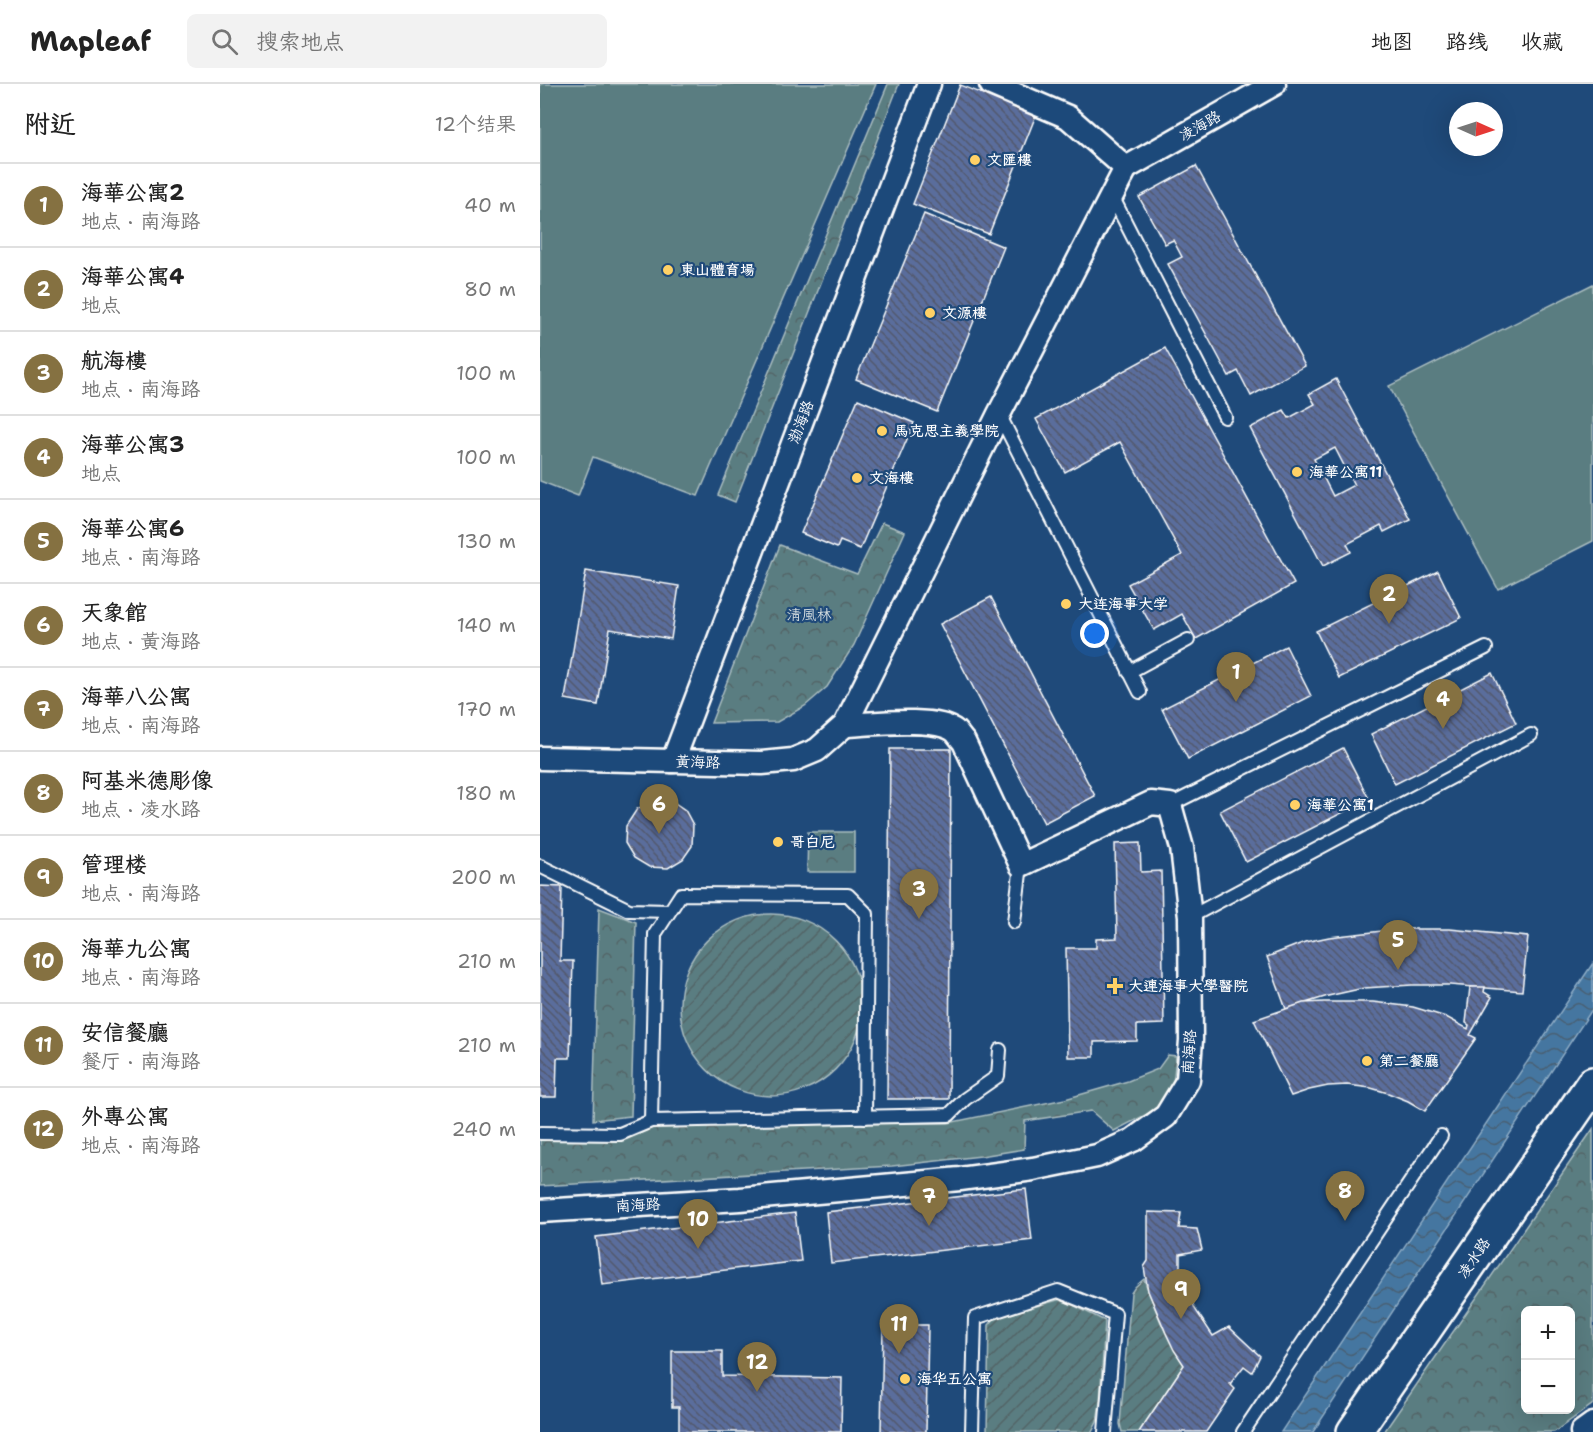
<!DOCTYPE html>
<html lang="zh">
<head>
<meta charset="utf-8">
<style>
	:root { --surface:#fff; --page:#f2f2f2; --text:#222; --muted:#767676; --line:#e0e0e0; --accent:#857141 }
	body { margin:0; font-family:"Shantell Sans","LXGW WenKai TC",sans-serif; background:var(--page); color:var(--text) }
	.controls { position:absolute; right:18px; bottom:18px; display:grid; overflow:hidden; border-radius:9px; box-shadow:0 6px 24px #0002 }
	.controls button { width:54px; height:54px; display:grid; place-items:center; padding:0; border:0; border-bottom:2px solid var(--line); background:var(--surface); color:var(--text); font:30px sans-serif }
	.compass { position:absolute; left:909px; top:18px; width:54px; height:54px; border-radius:50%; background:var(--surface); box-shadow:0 6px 24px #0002; rotate:93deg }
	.you { position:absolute; left:555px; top:550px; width:21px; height:21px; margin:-15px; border:4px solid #fff; border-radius:50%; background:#1a73e8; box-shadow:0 0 0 9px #1a73e833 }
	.badge { display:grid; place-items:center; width:39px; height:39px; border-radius:50%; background:var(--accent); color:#fff; font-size:20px; font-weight:700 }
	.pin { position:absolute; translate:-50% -50px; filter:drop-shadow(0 2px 3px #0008) }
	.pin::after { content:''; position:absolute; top:32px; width:21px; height:18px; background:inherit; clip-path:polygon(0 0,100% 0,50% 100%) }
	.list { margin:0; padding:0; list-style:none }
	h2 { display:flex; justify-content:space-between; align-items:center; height:78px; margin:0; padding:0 24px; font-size:26px }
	h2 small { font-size:20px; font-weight:400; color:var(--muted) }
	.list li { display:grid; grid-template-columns:39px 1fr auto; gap:18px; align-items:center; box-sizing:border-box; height:84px; padding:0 24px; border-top:2px solid var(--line) }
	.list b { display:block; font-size:22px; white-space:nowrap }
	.list p { margin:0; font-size:20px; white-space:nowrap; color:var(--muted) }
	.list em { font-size:20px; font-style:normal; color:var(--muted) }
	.icon { flex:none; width:33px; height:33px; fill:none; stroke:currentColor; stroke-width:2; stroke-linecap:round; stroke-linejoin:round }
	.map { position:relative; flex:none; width:1053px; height:1348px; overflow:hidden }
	header { display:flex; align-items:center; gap:36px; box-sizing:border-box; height:84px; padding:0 30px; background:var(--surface); border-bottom:2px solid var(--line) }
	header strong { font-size:28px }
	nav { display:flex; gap:33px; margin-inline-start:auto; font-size:21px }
	.search { width:420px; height:54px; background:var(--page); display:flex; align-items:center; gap:15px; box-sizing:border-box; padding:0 21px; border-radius:9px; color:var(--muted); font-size:22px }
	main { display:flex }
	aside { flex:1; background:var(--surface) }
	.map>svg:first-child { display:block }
</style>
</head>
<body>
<header>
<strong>Mapleaf</strong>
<div class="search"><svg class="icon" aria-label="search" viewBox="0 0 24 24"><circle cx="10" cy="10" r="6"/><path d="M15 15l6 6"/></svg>搜索地点</div>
<nav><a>地图</a><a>路线</a><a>收藏</a></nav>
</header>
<main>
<aside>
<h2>附近<small>12个结果</small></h2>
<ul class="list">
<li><span class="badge">1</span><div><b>海華公寓2</b><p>地点 · 南海路</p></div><em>40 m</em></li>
<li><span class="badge">2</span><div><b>海華公寓4</b><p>地点</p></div><em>80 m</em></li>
<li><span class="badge">3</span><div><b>航海樓</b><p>地点 · 南海路</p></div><em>100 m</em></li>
<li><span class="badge">4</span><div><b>海華公寓3</b><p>地点</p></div><em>100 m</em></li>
<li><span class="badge">5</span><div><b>海華公寓6</b><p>地点 · 南海路</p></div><em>130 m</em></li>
<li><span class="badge">6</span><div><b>天象館</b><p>地点 · 黃海路</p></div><em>140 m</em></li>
<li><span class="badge">7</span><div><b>海華八公寓</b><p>地点 · 南海路</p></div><em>170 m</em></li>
<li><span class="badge">8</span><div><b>阿基米德彫像</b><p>地点 · 凌水路</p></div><em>180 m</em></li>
<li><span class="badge">9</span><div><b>管理楼</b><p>地点 · 南海路</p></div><em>200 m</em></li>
<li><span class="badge">10</span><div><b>海華九公寓</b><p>地点 · 南海路</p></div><em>210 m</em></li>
<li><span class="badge">11</span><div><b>安信餐廳</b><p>餐厅 · 南海路</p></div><em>210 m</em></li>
<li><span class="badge">12</span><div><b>外專公寓</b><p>地点 · 南海路</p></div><em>240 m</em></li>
</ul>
</aside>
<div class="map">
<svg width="1053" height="1348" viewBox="0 0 1053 1348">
	<defs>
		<pattern id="forest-crowns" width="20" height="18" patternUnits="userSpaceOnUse" patternTransform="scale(1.5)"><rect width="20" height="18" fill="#5a7d81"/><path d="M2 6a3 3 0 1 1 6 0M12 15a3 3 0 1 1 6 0" fill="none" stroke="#536466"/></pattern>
		<pattern id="garden-furrows" width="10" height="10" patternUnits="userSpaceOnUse" patternTransform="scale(1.5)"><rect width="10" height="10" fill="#5a7d81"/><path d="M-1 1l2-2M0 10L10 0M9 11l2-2" fill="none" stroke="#536466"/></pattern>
		<pattern id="water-waves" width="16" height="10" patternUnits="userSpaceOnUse" patternTransform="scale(1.5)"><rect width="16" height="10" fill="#4476a0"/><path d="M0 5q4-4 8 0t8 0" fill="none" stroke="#485f72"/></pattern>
		<pattern id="building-back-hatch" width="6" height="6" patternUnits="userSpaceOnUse" patternTransform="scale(1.5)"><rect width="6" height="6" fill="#5a6d9c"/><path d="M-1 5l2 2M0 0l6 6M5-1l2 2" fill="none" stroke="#52596c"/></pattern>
	</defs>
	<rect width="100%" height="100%" fill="#1f4a7a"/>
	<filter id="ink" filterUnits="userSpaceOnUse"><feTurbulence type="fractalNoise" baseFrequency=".0167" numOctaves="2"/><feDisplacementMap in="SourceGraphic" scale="12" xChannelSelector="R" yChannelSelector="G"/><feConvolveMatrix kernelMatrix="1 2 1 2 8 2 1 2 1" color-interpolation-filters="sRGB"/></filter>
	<g filter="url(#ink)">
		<g fill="url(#forest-crowns)" stroke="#acbec0" stroke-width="1.5" fill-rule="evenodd">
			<path d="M348,0H359L195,418L178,411Z"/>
			<path d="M342,439L365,448L314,561L287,603L265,622L237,638L171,639L240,461L317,490Z"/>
			<path d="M268,748H314V788H267Z"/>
			<path d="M59,824L96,838L91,1032L53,1036Z"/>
			<path d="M628,971L636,972L633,1000L615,1026L574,1047L551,1027L485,1037L484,1065L441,1072L352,1082L0,1102V1054H84L118,1041L408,1039L525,1015L588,997L618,985Z"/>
			<path d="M1053,1045V1320L1014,1348H844ZM986,1226H1030V1326H986Z"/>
		</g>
		<g fill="#5a7d81" stroke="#acbec0" stroke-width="1.5">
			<path d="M0,0H336L158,412L53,373L38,412L0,397Z"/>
			<path d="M1053,200V457L958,505L849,302Z"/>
		</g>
		<g fill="url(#garden-furrows)" stroke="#acbec0" stroke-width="1.5">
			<circle cx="231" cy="921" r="91"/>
			<path d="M604,1195C615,1225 626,1255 644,1281L599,1348H582L580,1340L591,1209L595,1203Z"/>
			<path d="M521,1215L565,1237L560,1318L557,1338L552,1348H447L449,1241L455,1234Z"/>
		</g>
		<path fill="url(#water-waves)" stroke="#8fadc6" stroke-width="1.5" d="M1053,879V924L773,1348H741Z"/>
		<g fill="url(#building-back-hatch)" stroke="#fff" stroke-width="1.5" fill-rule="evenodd">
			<path d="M420,1L496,31L449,150L373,120Z"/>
			<path d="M656,82L765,282L711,312L698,287L689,292L628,180L642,173L633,156L625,160L599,113Z"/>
			<path d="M384,130L464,163L397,328L316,295Z"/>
			<path d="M625,264L754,500L656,555L642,530L614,546L588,500L642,471L580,358L525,388L496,335Z"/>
			<path d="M796,295L870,435L844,448L841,442L807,460L811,468L783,482L710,344L744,326L749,334L775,320L769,310ZM795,364L814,401L793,412L774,375Z"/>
			<path d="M318,315L374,339L320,465L300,457L297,464L261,449Z"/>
			<path d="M46,487L139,502L131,555L70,545L58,621L25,615Z"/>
			<path d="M898,487L921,534L799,594L776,547Z"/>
			<path d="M451,513L555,712L504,739L400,540Z"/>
			<path d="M746,562L771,612L648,675L622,625Z"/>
			<path d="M952,589L976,639L855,700L831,650Z"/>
			<path d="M803,664L829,715L706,778L680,727Z"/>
			<path d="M350,665H411L409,1015H347Z"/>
			<path d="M112,717H132L145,726L153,741L152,762L143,775L128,784L109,783L94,774L85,759L86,742L97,725Z"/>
			<path d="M600,759L601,788L621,787L624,940L597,941V957L554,958V973H528L526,864H556V855L577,854L575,760Z"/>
			<path d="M0,802L22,803L20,877H33L30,974H17L16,1013H0Z"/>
			<path d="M860,845H910L988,853L982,907L910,901H872L824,904L788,912L746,925L727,873L765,858L789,853Z"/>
			<path d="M930,903H945L944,908L952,913L930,951L936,954L885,1027L868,1017L848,1009L831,1004L807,1001L788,1002L769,1006L751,1012L714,936L763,919L784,918H833L873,923L906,933L928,945L929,941L926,939Z"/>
			<path d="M486,1105L492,1156L291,1179L286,1128Z"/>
			<path d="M608,1128L641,1129L639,1144L657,1145L662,1166L640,1170V1188L655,1225L673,1252L689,1243L720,1272L712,1288L704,1282L690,1300L695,1305L666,1348H599L644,1281L634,1266L626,1249L608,1207L604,1183L608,1177Z"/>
			<path d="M255,1129L261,1177L62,1201L56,1153Z"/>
			<path d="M343,1241H388L386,1348H341Z"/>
			<path d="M132,1267H182V1292L302,1294L301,1348H139V1323H132Z"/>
		</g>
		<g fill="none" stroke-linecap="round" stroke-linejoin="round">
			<g stroke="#fff" stroke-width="16">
				<g id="service">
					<path d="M572,112L685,333"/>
					<path d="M459,330L600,608"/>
					<path d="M589,588L648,556"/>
					<path d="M630,721L946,564"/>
					<path d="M0,782L89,826L129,827"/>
					<path d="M650,833L991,651"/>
					<path d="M474,838L481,781"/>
					<path d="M111,1037L115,850L141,810L308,811L327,830L325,1033"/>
					<path d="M0,1049L80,1050L111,1037L409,1031L425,1015L458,992L460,966"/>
					<path d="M432,1348L435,1234L518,1207L575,1230L565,1348"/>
					<path d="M703,1348L901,1052"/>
				</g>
			</g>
			<g stroke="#fff" stroke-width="27">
				<g id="minor">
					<path d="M451,0L528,33L586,84"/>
					<path d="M586,84L734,0"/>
					<path d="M0,674L222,679L253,676L277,666L305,641L459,330L586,84"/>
					<path d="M133,677L389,0"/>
					<path d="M0,1127L200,1115L420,1095L493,1085L557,1072L593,1056L626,1032L648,996L651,956L650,833L642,764L630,721L611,719L481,781L424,658C421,655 418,650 415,647C396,632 330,640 305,641"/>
					<path d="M1042,1348L1053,1340"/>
				</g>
			</g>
			<g stroke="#fff" stroke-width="38">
				<path id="secondary" d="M814,1348L1053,1000"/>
			</g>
			<use href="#service" stroke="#1f4a7a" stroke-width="12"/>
			<use href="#minor" stroke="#1f4a7a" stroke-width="22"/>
			<use href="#secondary" stroke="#1f4a7a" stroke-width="33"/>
		</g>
	</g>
	<g fill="#ffd166" stroke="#1f4a7a" stroke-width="2">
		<circle cx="435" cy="76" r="6"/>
		<circle cx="128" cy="186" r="6"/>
		<circle cx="390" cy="229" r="6"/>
		<circle cx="342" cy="347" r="6"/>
		<circle cx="757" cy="388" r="6"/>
		<circle cx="317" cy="394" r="6"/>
		<circle cx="526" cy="520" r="6"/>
		<circle cx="755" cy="721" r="6"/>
		<circle cx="238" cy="758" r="6"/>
		<path d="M572 893h6v6h6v6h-6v6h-6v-6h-6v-6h6z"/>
		<circle cx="827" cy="977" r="6"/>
		<circle cx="365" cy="1295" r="6"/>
	</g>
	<g text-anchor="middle" stroke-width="4.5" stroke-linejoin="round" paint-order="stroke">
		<g font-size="15" fill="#fff" stroke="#1f4a7a">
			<text transform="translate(660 42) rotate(-30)" y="5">凌海路</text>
			<text transform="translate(261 338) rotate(-69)" y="5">渤海路</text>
			<text transform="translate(158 678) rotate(2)" y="5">黃海路</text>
			<text transform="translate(649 968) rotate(-86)" y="5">南海路</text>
			<text transform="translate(98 1121) rotate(-3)" y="5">南海路</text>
			<text transform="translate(934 1174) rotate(-56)" y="5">凌水路</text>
		</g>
		<g font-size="15" font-weight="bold" fill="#fff" stroke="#1f4a7a" text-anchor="start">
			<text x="447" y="81">文匯樓</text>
			<text x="140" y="191">東山體育場</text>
			<text x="402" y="234">文源樓</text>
			<text x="354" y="352">馬克思主義學院</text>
			<text x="769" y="393">海華公寓11</text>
			<text x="329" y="399">文海樓</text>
			<text x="538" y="525">大连海事大学</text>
			<text x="767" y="726">海華公寓1</text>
			<text x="250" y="763">哥白尼</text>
			<text x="588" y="907">大連海事大學醫院</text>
			<text x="839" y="982">第二餐廳</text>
			<text x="377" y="1300">海华五公寓</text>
		</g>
		<g font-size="15" fill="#d6dee0" stroke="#1f4a7a">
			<text x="269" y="536">清風林</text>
		</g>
	</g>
</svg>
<div class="controls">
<button>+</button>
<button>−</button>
</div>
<svg class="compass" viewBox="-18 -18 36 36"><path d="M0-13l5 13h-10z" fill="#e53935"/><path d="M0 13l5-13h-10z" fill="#767676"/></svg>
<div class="you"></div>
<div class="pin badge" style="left:696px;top:618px">1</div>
<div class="pin badge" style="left:849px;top:540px">2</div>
<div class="pin badge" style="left:379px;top:835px">3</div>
<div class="pin badge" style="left:903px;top:645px">4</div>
<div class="pin badge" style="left:858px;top:886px">5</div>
<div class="pin badge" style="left:119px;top:750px">6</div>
<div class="pin badge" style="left:389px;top:1142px">7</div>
<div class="pin badge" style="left:805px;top:1137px">8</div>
<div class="pin badge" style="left:641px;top:1235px">9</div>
<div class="pin badge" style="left:158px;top:1165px">10</div>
<div class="pin badge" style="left:359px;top:1270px">11</div>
<div class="pin badge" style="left:217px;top:1308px">12</div>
</div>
</main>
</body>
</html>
